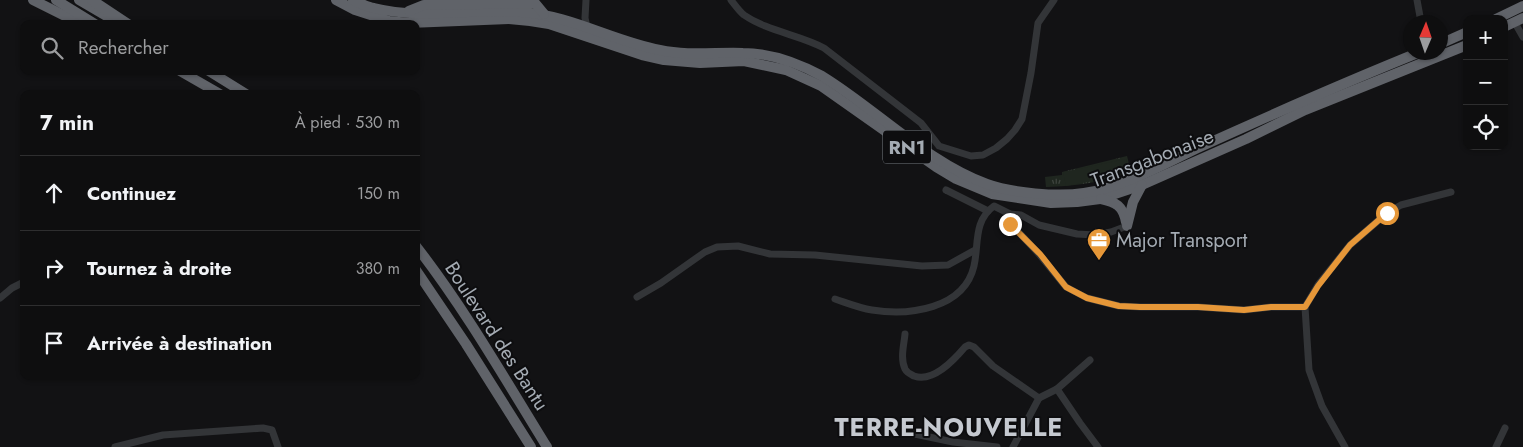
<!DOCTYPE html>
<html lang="fr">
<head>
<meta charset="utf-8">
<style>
	:root { --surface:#0e0e0f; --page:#1c1c1d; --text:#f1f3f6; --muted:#9b9c9e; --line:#2e2e2f }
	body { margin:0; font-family:Jost,sans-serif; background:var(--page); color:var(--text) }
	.controls { position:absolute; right:15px; top:15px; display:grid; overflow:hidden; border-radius:10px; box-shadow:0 1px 4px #0004 }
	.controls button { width:45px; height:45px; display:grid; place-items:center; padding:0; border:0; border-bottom:1px solid var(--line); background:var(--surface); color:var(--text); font:25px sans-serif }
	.compass { position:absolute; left:1403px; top:15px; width:45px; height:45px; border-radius:50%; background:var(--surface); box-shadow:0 1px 4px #0004; rotate:2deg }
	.stop { position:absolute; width:15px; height:15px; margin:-11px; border:4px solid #e69738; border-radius:50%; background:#fff }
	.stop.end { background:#e69738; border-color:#fff; box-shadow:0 1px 5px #0008 }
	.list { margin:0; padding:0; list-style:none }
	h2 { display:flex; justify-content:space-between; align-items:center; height:65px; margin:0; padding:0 20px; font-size:21px }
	h2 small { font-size:16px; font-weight:400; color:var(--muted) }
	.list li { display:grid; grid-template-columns:32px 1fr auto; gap:15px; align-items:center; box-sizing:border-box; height:75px; padding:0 20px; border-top:1px solid var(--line) }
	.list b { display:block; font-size:19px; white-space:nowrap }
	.list em { font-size:16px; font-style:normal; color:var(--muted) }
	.icon { flex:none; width:28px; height:28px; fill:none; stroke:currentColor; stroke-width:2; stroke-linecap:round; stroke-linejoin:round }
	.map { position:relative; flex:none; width:1523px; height:447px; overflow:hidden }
	.search { position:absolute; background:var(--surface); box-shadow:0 1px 4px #0004; left:20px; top:20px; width:400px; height:55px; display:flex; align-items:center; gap:12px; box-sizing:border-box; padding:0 18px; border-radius:10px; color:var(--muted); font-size:19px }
	.panel { position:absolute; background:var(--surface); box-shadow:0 1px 4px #0004; left:20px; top:90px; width:400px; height:290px; border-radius:10px }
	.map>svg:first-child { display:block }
</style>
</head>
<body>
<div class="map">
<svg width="1523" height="447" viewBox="0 0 1523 447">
	<defs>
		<pattern id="grass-tufts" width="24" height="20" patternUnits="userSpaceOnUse" patternTransform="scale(1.25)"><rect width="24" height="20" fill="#1f261f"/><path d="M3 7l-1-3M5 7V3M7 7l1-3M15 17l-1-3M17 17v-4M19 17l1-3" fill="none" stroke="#3d433d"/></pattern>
	</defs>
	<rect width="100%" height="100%" fill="#121214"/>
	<path fill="url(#grass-tufts)" d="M1127,156L1131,172C1103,182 1076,186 1046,187L1045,177L1062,175V172Z"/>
	<path fill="#1f261f" d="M1126,159L1129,172L1099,180L1066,186L1063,172Z"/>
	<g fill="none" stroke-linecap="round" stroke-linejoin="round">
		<g stroke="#333538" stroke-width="7">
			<path d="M586,0L585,18L587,27"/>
			<path d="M731,0C735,5 739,11 744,15C767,31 800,35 824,48L921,123L939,146L971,156L983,155L996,148L1007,139L1015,130L1022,119L1031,73L1038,23L1054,0"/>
			<path d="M1417,0L1421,22"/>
			<path d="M1515,23L1523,37"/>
			<path d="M946,190L988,211"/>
			<path d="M1010,214L1011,224L1039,254L1066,287L1087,298L1119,306L1141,307H1198L1244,310L1271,307H1305L1309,370L1322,406L1345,447"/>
			<path d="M637,297L661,283L705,252L717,247L738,246L770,254L815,255L922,266L948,265L975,250"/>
			<path d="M0,298L12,288L24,282"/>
			<path d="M835,299C847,303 859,308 872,310C909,316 964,309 974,266C979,245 973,221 994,206L1010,214L1021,215L1039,225L1077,234L1095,235L1111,232L1127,226"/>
			<path d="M1305,307L1318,285L1350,245L1387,213L1401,205L1451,192"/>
			<path d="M905,334C904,345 900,358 905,369C907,373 910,374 914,376C933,383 954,360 965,347L969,345L974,347L993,366L1039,398L1013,447"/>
			<path d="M1057,389L1080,423L1098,447"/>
			<path d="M1039,398L1057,389L1090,360"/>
			<path d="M910,433L953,442L997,447"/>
			<path d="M115,447L163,435L263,428L272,430L278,447"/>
			<path d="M1496,447L1505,428"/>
		</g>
		<g stroke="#606369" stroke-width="10">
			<path d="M33,0L81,24"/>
			<path d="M56,0L95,24"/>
			<path d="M79,0L120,24"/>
			<path d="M92,0L128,24"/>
			<path d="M336,0L355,10L389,21L409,23L509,19L530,21L549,24L642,55L664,60L700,63L744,61L786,70L821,86L936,167L956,179L992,194L1051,203L1077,202L1100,199L1142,185L1246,139L1305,110L1467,45"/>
			<path d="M353,0C360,3 367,7 374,8C422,20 473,8 521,12C570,15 613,41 660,50C688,56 715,52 743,53C771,53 798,63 822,76C876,109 928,163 987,184C1012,193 1058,197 1084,193C1122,188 1166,163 1200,147C1273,114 1346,82 1420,52"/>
			<path d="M409,11L424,5L535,3L544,14"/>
			<path d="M1496,19L1523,6"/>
			<path d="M1504,27L1523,18"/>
			<path d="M1440,44L1467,32"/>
			<path d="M180,71L220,94"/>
			<path d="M209,71L246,94"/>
			<path d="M1101,199C1116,202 1123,206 1126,222"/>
			<path d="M1127,226L1133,202L1142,185"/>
			<path d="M416,246C465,309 505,379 547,447"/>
			<path d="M416,270L466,344L531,447"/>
		</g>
	</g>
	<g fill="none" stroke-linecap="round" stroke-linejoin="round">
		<path stroke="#e69738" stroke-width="6" d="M1010,224L1040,254L1066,287L1087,298L1119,306L1140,307H1198L1244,310L1271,307H1305L1318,286L1350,245L1387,213"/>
	</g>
	<defs>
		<g id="office-pin" transform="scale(1.25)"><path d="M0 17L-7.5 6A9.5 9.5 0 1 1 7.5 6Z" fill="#e69738" stroke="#0d0d0f"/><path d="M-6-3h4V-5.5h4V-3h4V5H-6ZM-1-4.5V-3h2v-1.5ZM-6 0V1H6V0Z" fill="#fff"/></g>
	</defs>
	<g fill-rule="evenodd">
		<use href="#office-pin" x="1099" y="240"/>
	</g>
	<g text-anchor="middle" stroke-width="4" stroke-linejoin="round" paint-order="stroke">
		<rect fill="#0d0d0f" stroke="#777c82" stroke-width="1" x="883" y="130.5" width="48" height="33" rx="4"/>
		<g font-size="19" font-weight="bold" fill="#a4abb3">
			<text x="907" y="154">RN1</text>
		</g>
		<g font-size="20" fill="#a4abb3" stroke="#0d0d0f">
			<text transform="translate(1152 158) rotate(-21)" y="7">Transgabonaise</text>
			<text transform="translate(497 336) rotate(57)" y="7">Boulevard des Bantu</text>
		</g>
		<g font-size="20" fill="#a4abb3" stroke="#0d0d0f" text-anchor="start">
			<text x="1116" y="247">Major Transport</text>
		</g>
		<g font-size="25" font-weight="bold" letter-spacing="1" fill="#c5c9d0" stroke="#0d0d0f">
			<text x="949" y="436">TERRE-NOUVELLE</text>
		</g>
	</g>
</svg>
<div class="controls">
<button>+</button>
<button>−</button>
<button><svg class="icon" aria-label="locate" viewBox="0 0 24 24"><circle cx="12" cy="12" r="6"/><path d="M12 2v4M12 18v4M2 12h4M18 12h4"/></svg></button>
</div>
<svg class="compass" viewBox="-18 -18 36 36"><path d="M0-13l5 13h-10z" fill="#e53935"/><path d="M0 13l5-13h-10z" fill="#9b9c9e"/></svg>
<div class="stop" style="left:1387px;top:213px"></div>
<div class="stop end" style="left:1010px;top:224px"></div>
<div class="search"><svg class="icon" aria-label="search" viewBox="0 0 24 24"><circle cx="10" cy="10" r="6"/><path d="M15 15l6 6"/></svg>Rechercher</div>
<section class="panel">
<h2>7 min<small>À pied · 530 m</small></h2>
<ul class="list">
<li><svg class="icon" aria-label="ahead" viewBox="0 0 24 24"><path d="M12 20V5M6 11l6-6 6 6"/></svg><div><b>Continuez</b></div><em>150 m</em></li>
<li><svg class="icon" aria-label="right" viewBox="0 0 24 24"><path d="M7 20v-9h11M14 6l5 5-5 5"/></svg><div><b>Tournez à droite</b></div><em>380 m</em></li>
<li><svg class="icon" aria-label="arrive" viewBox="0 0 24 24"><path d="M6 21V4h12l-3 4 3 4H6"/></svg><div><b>Arrivée à destination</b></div></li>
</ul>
</section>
</div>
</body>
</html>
